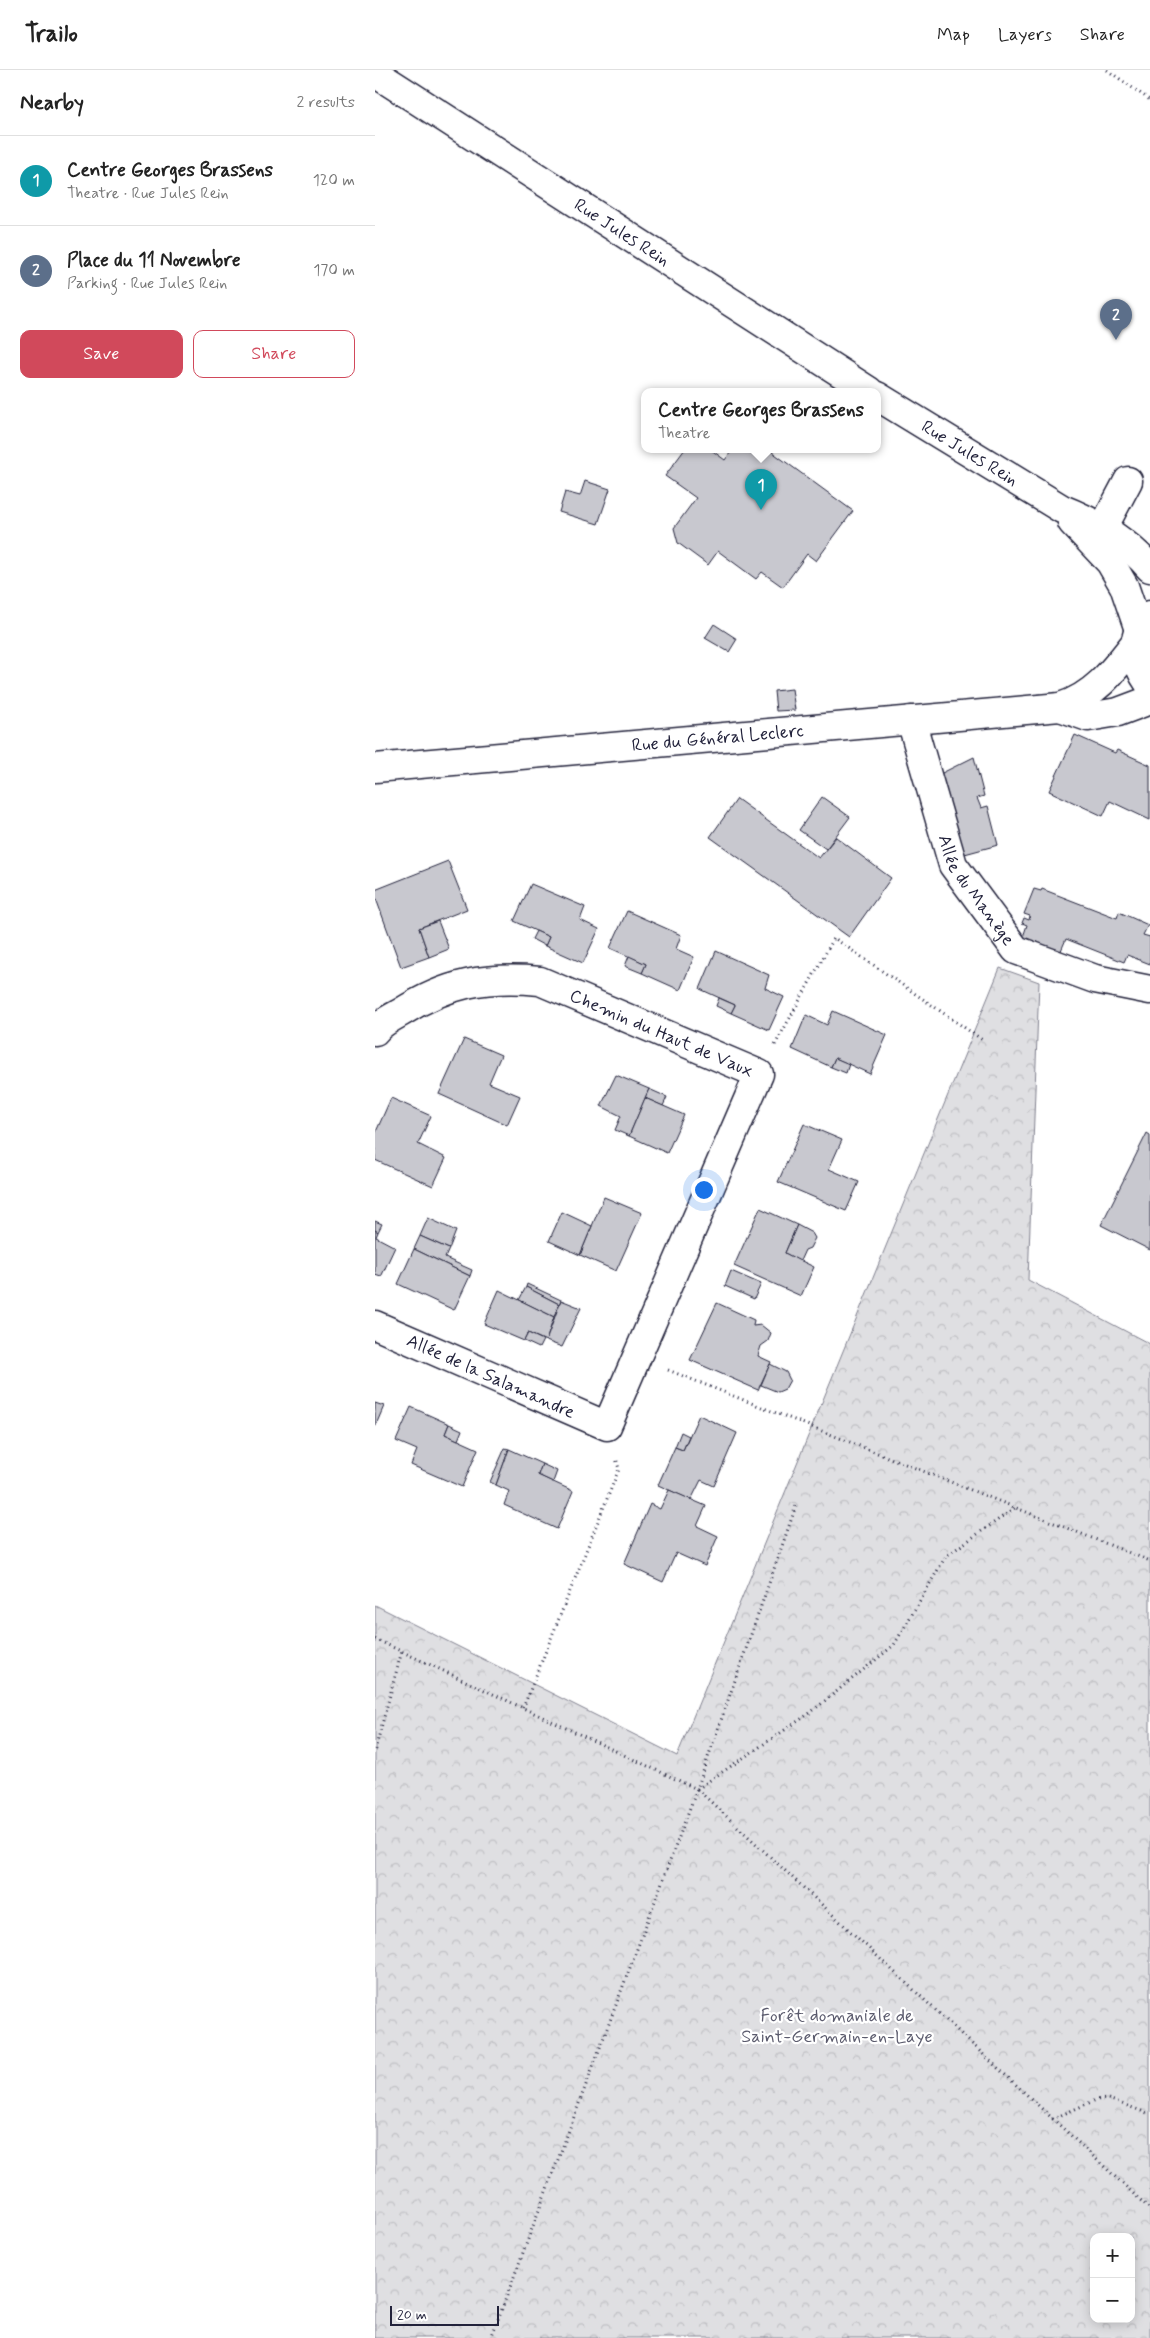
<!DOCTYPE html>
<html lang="en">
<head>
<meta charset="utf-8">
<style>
	:root { --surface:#fff; --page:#f2f2f2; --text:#222; --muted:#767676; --line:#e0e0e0; --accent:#d1495b }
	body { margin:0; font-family:Mynerve,sans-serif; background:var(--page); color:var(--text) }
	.controls { position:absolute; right:15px; bottom:15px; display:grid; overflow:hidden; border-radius:10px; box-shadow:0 2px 12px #0003 }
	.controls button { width:45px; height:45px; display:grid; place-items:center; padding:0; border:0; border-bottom:1px solid var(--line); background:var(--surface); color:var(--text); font:25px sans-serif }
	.scale { position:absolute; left:15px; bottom:12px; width:109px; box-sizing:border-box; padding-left:5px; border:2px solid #22223b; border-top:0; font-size:14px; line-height:18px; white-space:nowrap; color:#22223b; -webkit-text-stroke:4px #fff; paint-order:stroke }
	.you { position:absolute; left:328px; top:1119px; width:18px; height:18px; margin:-12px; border:4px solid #fff; border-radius:50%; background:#1a73e8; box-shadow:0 0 0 8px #1a73e833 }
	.badge { display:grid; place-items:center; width:32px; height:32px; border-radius:50%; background:var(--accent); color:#fff; font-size:16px; font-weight:700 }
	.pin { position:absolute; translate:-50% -41px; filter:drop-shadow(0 1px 2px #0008) }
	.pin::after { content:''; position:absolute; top:26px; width:18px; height:15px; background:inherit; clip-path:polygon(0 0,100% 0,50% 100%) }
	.popup { position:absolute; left:266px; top:318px; width:240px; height:65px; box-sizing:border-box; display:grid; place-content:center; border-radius:10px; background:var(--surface); filter:drop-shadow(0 1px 4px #0005); font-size:16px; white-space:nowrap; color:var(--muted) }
	.popup b { font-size:19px; color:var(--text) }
	.popup::after { content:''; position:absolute; left:50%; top:100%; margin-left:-10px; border:10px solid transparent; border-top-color:var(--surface) }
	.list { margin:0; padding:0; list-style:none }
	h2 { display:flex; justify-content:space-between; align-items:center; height:65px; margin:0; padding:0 20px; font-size:21px }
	h2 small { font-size:16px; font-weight:400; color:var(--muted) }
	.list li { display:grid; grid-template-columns:32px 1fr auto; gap:15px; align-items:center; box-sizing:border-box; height:90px; padding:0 20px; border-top:1px solid var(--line) }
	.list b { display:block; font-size:19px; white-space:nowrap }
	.list p { margin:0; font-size:16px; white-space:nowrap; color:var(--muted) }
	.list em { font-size:16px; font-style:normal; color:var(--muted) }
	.actions { display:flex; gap:10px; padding:15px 20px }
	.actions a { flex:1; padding:11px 0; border:1px solid var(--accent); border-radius:10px; text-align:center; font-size:18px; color:var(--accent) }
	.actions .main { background:var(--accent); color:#fff }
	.map { position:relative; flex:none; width:775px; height:2268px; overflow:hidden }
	header { display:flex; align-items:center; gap:30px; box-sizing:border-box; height:70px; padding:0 25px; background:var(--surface); border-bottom:1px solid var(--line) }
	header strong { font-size:24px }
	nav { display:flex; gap:28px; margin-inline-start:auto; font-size:18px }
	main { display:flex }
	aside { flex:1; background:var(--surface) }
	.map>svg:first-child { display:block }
</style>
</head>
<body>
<header>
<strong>Trailo</strong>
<nav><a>Map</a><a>Layers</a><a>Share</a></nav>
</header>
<main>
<aside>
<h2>Nearby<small>2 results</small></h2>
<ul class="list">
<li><span class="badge" style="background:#0f9aa8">1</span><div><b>Centre Georges Brassens</b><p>Theatre · Rue Jules Rein</p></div><em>120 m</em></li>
<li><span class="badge" style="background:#5c6f8a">2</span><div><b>Place du 11 Novembre</b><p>Parking · Rue Jules Rein</p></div><em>170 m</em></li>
</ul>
<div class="actions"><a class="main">Save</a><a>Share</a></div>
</aside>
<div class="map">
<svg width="775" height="2268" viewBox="0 0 775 2268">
	<defs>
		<pattern id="forest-crowns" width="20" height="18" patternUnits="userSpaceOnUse" patternTransform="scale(1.25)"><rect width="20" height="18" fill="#dfdfe2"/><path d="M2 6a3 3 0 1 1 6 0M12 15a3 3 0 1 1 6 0" fill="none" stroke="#bfbfc3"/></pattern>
	</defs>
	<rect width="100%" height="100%" fill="#fff"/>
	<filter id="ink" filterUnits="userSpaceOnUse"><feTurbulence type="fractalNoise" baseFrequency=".02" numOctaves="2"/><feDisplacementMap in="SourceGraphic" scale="10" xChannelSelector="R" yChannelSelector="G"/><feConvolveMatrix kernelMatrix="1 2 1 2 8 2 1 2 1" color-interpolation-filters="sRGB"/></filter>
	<g filter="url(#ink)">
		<path fill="url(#forest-crowns)" stroke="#80808e" fill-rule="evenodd" d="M625,898L664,912L653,1210L775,1274V2268H0V1535L302,1686ZM719,2167H756V2249H719Z"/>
		<g fill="#c8c8cf" stroke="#22223b">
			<path d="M310,379H335L350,390L358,379H393L478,441L441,491L432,484L408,517L387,502L381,509L343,481L333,495L303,473L299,458L321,428L290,406Z"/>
			<path d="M210,411L235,419L223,454L184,442L190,422L205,426Z"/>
			<path d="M339,554L362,569L354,582L330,568Z"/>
			<path d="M417,619L420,640L401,641L399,621Z"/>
			<path d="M700,665L740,683L742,680L775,695V750L735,731L728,746L674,721Z"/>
			<path d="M599,687L609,726L602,728L606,738L613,736L623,775L586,785L563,705Z"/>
			<path d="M447,727L475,747L451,779L424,760Z"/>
			<path d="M362,729L444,788L461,767L516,808L474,867L335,767Z"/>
			<path d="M73,791L92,839L44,858L54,887L26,897L0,826V820Z"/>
			<path d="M156,814L210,837L205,850L224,859L208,893L170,876L174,867L139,851Z"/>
			<path d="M659,819L666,821L667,819L742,848L744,842L773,855L768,865L775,867V894L752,885L749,892L691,869L685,883L648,867L652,855L647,853L649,848L654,850L655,846L649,844Z"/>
			<path d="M252,841L306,865L301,879L319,887L305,920L267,903L271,894L235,878Z"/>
			<path d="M63,851L74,879L54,887L44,858Z"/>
			<path d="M161,861L174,867L170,876L157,869Z"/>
			<path d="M341,881L394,905L390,918L409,927L394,960L356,943L360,935L325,919Z"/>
			<path d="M254,886L271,894L267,903L250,896Z"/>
			<path d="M344,928L360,935L356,943L341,936Z"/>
			<path d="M458,941L512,965L495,1004L460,988L456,997L417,979L431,945L452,955Z"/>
			<path d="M89,969L126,985L114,1013L145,1026L132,1055L64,1024Z"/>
			<path d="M460,988L474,994L471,1003L456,997Z"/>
			<path d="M241,1005L274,1019L254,1066L240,1060L246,1046L226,1036Z"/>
			<path d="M274,1019L292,1027L288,1036L270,1028Z"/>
			<path d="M16,1028L56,1046L43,1074L71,1088L58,1116L0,1090V1064Z"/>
			<path d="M270,1028L309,1045L292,1083L254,1066Z"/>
			<path d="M429,1054L467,1070L454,1099L484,1112L471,1141L403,1112Z"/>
			<path d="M772,1063L775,1065V1180L726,1155Z"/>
			<path d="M229,1127L267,1143L241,1201L205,1185Z"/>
			<path d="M385,1138L422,1155L410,1183L439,1197L426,1226L359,1196Z"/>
			<path d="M187,1142L217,1156L205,1185L174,1171Z"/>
			<path d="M53,1148L81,1161L74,1179L45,1166Z"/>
			<path d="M0,1151L7,1154L3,1162L0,1160Z"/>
			<path d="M422,1155L437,1163L440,1168L435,1178L430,1180L425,1191L410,1183Z"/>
			<path d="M0,1160L3,1162L1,1167L20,1177L6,1207L0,1205Z"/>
			<path d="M45,1166L74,1179L70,1188L97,1200L95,1206L39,1179Z"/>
			<path d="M39,1179L95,1206L79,1240L23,1214Z"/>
			<path d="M356,1201L386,1214L379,1229L350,1216Z"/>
			<path d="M152,1214L186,1230L184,1234L151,1217Z"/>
			<path d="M151,1217L184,1234L179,1247L144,1230Z"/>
			<path d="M124,1220L179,1247L171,1271L153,1263L149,1271L109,1254Z"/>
			<path d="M186,1230L206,1238L187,1277L171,1271Z"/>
			<path d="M342,1233L379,1250L378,1256L386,1255L396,1263L393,1271L386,1276L383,1286L396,1292L383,1320L315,1290Z"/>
			<path d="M153,1263L168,1270L164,1278L149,1271Z"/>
			<path d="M395,1294L411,1302L415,1310L410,1319L403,1322L386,1315Z"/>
			<path d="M0,1333L9,1336L0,1357Z"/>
			<path d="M36,1337L74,1354L70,1364L103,1379L87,1417L36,1395L42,1380L21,1371Z"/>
			<path d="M324,1345L362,1363L339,1416L326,1410L316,1430L283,1415L300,1377L308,1380Z"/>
			<path d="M74,1354L87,1360L83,1370L70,1364Z"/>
			<path d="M306,1362L314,1366L308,1380L300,1377Z"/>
			<path d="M130,1378L134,1379L121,1415L115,1412Z"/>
			<path d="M134,1379L167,1394L163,1405L198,1421L182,1459L129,1435L134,1421L121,1415Z"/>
			<path d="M167,1394L182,1401L178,1412L163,1405Z"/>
			<path d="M294,1420L331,1436L322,1456L343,1466L330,1496L301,1483L288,1512L249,1494L275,1434L285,1439Z"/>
		</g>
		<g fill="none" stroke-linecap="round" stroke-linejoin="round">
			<g stroke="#22223b" stroke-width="31">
				<g id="minor">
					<path d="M727,460L753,411"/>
					<path d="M685,637L713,647L743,642L775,630"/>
					<path id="s1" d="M536,650L578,795L641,880L720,909L775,920"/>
					<path id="s2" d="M0,698L685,637C719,627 739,600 760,573"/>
					<path id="s3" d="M0,961C6,953 16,948 25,943C72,913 110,906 165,911L384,1004L232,1356L0,1255"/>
				</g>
			</g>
			<g stroke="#22223b" stroke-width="31">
				<g id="major">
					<path id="s4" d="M0,3L494,321"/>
					<path id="s5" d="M502,326L687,439C720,452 752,471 775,498"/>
					<path d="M697,452L735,492L749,516L764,560"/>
					<path d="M775,545C753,565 759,593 775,615"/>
				</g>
			</g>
			<g stroke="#22223b" stroke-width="3" stroke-dasharray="1 4" stroke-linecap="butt">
				<path d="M732,0L775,30"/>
				<path d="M400,975L459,868L609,971"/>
				<path d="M293,1300L775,1491"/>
				<path d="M0,1569L322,1719L775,2139"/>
				<path d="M148,1638L244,1399L241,1388"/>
				<path d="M0,1680L27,1581"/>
				<path d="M322,1719L435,1643L519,1575L571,1486L640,1438"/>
				<path d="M677,2049L721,2030L733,2029L775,2044"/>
				<path d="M116,2268L322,1719L421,1436"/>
			</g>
			<use href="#minor" stroke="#fff" stroke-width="28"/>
			<use href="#major" stroke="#fff" stroke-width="28"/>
		</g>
	</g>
	<g text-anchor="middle" stroke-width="4.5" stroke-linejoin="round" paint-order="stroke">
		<g font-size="18" fill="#22223b" stroke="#fff">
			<text dy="6" stroke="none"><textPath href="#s4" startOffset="294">Rue Jules Rein</textPath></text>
			<text dy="6" stroke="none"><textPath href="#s5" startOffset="109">Rue Jules Rein</textPath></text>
			<text dy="6" stroke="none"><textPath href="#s2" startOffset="344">Rue du Général Leclerc</textPath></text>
			<text dy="6" stroke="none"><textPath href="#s1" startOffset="184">Allée du Manège</textPath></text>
			<text dy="6" stroke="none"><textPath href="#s3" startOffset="310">Chemin du Haut de Vaux</textPath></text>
			<text transform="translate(116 1306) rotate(24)" y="6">Allée de la Salamandre</text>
		</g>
		<g font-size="18" fill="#5b5b6d" stroke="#fff">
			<text x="462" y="1951">Forêt domaniale de<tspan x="462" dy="21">Saint-Germain-en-Laye</tspan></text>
		</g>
	</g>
</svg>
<div class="controls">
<button>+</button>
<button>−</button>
</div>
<div class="scale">20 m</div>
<div class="you"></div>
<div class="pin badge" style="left:386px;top:440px;background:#0f9aa8">1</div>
<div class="popup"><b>Centre Georges Brassens</b>Theatre</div>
<div class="pin badge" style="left:741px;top:270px;background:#5c6f8a">2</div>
</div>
</main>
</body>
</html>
